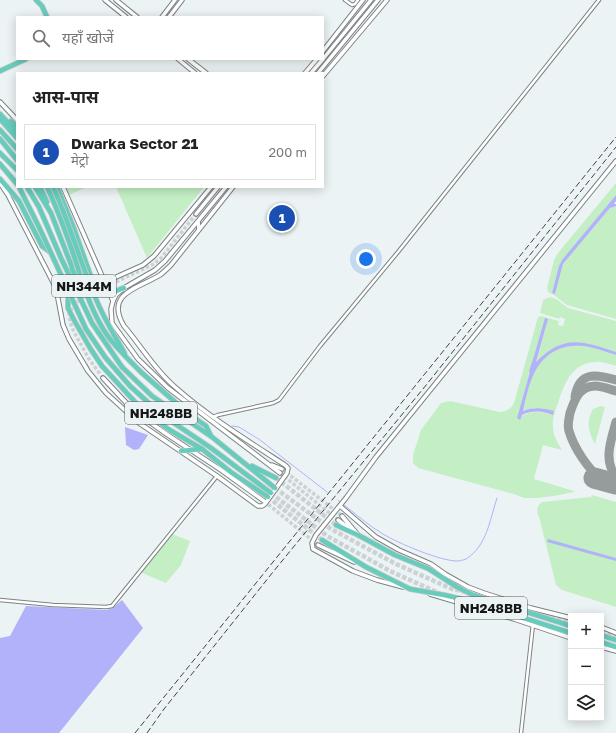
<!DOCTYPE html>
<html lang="hi">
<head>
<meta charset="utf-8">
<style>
	:root { --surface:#fff; --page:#f2f2f2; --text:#222; --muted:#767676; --line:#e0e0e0; --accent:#b45309 }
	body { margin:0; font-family:"Golos Text","Noto Sans Devanagari",sans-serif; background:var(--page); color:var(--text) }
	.controls { position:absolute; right:12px; bottom:12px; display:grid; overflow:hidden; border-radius:0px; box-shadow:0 2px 10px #0003 }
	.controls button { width:36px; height:36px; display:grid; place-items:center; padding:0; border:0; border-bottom:1px solid var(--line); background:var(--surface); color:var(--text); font:20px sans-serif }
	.you { position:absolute; left:366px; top:259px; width:14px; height:14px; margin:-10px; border:3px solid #fff; border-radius:50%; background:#1a73e8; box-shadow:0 0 0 6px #1a73e833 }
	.badge { display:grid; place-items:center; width:26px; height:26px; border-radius:50%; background:var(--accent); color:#fff; font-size:13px; font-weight:700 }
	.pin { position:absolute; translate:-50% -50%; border:2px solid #fff; box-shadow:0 1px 4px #0006 }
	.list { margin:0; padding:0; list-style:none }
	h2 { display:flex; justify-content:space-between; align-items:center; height:52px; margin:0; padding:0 16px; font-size:17px }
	h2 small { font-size:13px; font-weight:400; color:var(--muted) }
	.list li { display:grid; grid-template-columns:26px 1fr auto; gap:12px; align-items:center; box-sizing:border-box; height:56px; margin:0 8px 8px; padding:0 8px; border:1px solid var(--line); border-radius:0px }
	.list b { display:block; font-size:15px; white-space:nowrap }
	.list p { margin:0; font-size:13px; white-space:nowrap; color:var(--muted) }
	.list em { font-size:13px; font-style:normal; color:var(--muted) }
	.icon { flex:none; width:22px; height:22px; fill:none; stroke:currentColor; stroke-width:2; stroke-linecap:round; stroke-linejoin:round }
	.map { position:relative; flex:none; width:616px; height:733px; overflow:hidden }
	.search { position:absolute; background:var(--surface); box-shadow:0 2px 10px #0003; left:16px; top:16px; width:308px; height:44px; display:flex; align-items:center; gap:10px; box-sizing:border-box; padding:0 14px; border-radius:0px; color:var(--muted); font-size:15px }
	.panel { position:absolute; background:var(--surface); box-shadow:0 2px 10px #0003; left:16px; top:72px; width:308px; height:116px; border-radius:0px }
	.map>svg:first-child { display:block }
</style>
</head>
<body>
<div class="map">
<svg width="616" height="733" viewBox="0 0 616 733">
	<rect width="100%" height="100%" fill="#ecf3f4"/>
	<g fill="#c4efc5">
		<path d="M616,183V195L561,263L552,293H555L563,264L610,208L616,206V319L567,305L554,295L548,292L547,288L554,260L558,253Z"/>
		<path d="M65,187H87L69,195Z"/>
		<path d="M116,187H204L147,258Z"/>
		<path d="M550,297L556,299L568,308L616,321V352C584,342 561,334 536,363L548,319L529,371L531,372L517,418C530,411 537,410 553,415L534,408L523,411C529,387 532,360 558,349C566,346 575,345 583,346C594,347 605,352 616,355V366C609,364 602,361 595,362C572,363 564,384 558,403C555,411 552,419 553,427C553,436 558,443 562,450L543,445L534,479L574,491V492L554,496L538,498H524L514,494L418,468L413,463V455L421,430L441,403L450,401L500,412C507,411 511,409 514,403L538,317L541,316L559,321L558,325L563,326L565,319L560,317L559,319L540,313L543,300Z"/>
		<path d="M601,406L605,407L595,444C588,432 586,421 593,409Z"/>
		<path d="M592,495L616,502V607L562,590L556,585L540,520C537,513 535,507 542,502L591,497Z"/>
		<path d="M172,534L190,541L181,565L166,583L140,572Z"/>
	</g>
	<g fill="#b2b2fa">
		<path d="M616,195V201L614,204H616V206L610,208L563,264L555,294L552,293L559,266L562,260Z"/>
		<path d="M545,318L548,319L536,362C564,334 582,341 616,352V355C605,352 594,347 583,346C575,345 566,346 559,349C533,360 529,386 523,411C534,407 542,408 554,411L553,415C542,411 533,410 522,415L520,420L517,418L530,372L529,371L534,356Z"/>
		<path d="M125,427L148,435L139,449L134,450L126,445Z"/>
		<path d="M548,539L616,558V561L547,542Z"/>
		<path d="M122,600L143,628L59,733H0V638L10,636L26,606L107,610L114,607Z"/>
	</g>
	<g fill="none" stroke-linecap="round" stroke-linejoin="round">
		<g stroke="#b2b2fa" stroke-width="1">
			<path d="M16,208L57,286"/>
			<path d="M62,309L66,328"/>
			<path d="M87,364L90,370"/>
			<path d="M232,426L239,427L260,440L327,492"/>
			<path d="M338,500L340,502"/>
			<path d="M344,505C356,514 369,526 383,534C398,543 440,561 457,561C460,561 463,560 466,559C487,546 490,519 497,498"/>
		</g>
		<g stroke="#969b9c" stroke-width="9">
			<path d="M575,397C579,371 596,374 616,380"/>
			<path d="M616,422C611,441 603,460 616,477"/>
			<path d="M601,479C588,469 574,448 569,431C567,425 569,419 570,413C574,401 579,386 595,386C602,386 609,389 616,391"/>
		</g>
		<path stroke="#969b9c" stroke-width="21" d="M594,478L616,484"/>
		<g stroke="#ccd2d3" stroke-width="3.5" stroke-dasharray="3.5 2" stroke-linecap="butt">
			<path d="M103,378L89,359L73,330L70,322L69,313L74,305L82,298L154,264L162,257L196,214"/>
			<path d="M282,469L342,516"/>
			<path d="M280,473L338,520"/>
			<path d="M264,501L318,545"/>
		</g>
		<g stroke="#ccd2d3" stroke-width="4.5" stroke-dasharray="4.5 2" stroke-linecap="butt">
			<path d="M276,478L336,525"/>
			<path d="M275,488L331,529L396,564L452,589L466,592"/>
			<path d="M271,493L327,536L392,572L439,593"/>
			<path d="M268,497L322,540"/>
			<path d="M459,601L479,606"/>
			<path d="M532,611L571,623"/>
			<path d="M601,632L616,637"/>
			<path d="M601,644L612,648"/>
		</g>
		<g stroke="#7d8384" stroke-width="4.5">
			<g id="minor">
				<path d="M345,0L352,5L355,4L358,0"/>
				<path d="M213,417L218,415L273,403L279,400L320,346L398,252L599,0"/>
				<path d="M0,600L53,605L106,607L112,606L217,476"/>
				<path d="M521,733L533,624"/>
			</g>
		</g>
		<g stroke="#7d8384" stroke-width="5.5">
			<g id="tertiary">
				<path d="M105,0L126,17"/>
				<path d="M116,0L137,17"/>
				<path d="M162,17L175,0"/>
				<path d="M169,17L182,0"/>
				<path d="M323,51L363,0"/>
				<path d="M178,59L195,73"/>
				<path d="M188,59L206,73"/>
				<path d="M305,73L317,59"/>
				<path d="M323,76L387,0"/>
				<path d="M0,102L17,120"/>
				<path d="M0,183L8,195L56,288L63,325L69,339L88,371L106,393L139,423L217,476L258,506H262L265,504L287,473L288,468L285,465C248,441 209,417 175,387C155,370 141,346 124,326C104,293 139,288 160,275C164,272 168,268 171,265L233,187"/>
				<path d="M63,187L113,301"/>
				<path d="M105,282L143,265L154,256L211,187"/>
				<path d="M340,506L376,537L399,550L431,564L445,574L468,587L484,593L531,608L571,618"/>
				<path d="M403,587L377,580L353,571L313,549L312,543L316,535L346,498L376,457L616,161"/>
				<path d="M430,594L514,619L571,638"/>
				<path d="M601,627L616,633"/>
				<path d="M601,647L616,651"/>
			</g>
		</g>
		<g stroke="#7d8384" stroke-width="5.5">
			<g id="secondary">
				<path d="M323,59L371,0"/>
				<path d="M311,73L323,59"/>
				<path d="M318,73L378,0"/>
				<path d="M226,187L165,261L155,270L124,288L116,295L113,301L111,309L112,323L138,359L168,388L280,473"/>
				<path d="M196,214L218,187"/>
				<path d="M198,222L199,229"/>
				<path d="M103,378L133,410L165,433L221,470L264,501"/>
				<path d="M272,465L282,469"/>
				<path d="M342,516L358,535"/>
				<path d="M338,520L353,531"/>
				<path d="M318,545L354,562"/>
			</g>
		</g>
		<g stroke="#ccc" stroke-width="6">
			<g id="trunk">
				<path d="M36,0L42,6L47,17"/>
				<path d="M0,71L26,59"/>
				<path d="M0,114L17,132"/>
				<path d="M0,119L17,138"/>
				<path d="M11,121L17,127"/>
				<path d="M0,130L17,149"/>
				<path d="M0,139L17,160"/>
				<path d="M0,153L17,170"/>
				<path d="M0,164L17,184"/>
				<path d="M0,179L19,201L42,246L50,252"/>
				<path d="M35,187L51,213L72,267L68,301V308L74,320L90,348L102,366L136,403L168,429L202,449L232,473L268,497"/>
				<path d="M40,187L47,202"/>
				<path d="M57,187L73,226L91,277C94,283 98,283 105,282"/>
				<path d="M72,269C80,283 90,297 109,294C114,293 119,289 124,288"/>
				<path d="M122,367L152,396L212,437L275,488"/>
				<path d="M117,371L130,386L162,415L211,448L271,493"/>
				<path d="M142,373L190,415L206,426L211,436"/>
				<path d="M181,451L202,449"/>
				<path d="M252,466L276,478"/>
				<path d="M336,525L358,535L395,555L429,569L457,587L473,595L571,626"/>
				<path d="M322,540L366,567L410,589L444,595L470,601L571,633"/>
				<path d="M601,635L616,640"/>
				<path d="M601,642L616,647"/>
			</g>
		</g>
		<use href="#minor" stroke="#fff" stroke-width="2.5"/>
		<use href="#tertiary" stroke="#fff" stroke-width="3.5"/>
		<use href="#secondary" stroke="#fff" stroke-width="3.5"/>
		<use href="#trunk" stroke="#68ccbc" stroke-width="4.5"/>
		<g stroke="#404343" stroke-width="1" stroke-dasharray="6 3" stroke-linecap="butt">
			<path d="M135,733L616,137"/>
			<path d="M147,733L164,709L273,572L427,384L616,147"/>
		</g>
		<g stroke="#ccc" stroke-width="6" stroke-linecap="butt">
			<g id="trunk-bridge">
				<path d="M19,187L39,227L86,329L105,357L117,371"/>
				<path d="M27,187L39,207L61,258L92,323L122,367"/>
				<path d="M47,187C57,208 65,230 73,253C82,280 90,310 107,335C117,349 130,361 142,373"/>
				<path d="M53,187C70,223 80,263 96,299C104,319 115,336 125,354"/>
			</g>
		</g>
		<use href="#trunk-bridge" stroke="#68ccbc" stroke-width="4.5"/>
	</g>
	<g text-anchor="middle" stroke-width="3" stroke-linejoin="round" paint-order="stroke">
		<g fill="#ecf3f4" stroke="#565a5a" stroke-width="1">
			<rect x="52" y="275" width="64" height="22" rx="3"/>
			<rect x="125" y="402" width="72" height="22" rx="3"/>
			<rect x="455" y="597" width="72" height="22" rx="3"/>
		</g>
		<g font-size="13" font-weight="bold" fill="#161818">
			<text x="84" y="291">NH344M</text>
			<text x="161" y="418">NH248BB</text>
			<text x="491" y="613">NH248BB</text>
		</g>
	</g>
</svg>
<div class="controls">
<button>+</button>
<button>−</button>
<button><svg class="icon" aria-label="layers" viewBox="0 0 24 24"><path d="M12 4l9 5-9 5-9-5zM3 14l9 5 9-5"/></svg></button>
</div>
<div class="you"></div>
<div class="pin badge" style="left:282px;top:218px;background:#1a4fb4">1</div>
<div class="search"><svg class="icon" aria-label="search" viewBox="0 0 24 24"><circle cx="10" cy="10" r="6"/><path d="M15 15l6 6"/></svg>यहाँ खोजें</div>
<section class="panel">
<h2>आस-पास<small></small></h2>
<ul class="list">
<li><span class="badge" style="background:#1a4fb4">1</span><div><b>Dwarka Sector 21</b><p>मेट्रो</p></div><em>200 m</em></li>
</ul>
</section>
</div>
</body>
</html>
